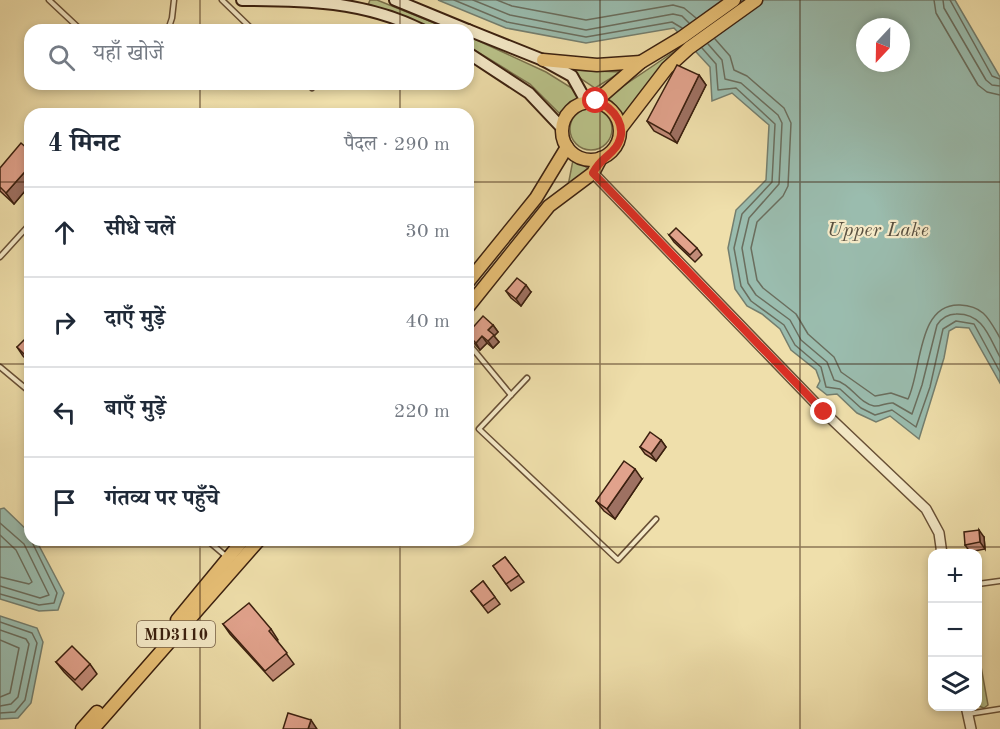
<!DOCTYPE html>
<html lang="hi">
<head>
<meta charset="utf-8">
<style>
	:root { --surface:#fff; --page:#f2f2f3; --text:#1f2937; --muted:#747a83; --line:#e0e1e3 }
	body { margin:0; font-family:"Old Standard TT","Noto Serif Devanagari",serif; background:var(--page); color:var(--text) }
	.controls { position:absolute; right:18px; bottom:18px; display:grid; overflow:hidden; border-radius:12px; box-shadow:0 3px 9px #0003 }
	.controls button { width:54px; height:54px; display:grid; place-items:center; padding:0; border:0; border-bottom:2px solid var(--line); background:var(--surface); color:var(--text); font:30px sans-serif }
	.compass { position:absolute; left:856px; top:18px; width:54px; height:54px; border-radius:50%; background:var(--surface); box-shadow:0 3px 9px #0003; rotate:202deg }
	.stop { position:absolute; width:18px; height:18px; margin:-14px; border:4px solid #d93025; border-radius:50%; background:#fff }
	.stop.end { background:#d93025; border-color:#fff; box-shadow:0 2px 6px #0008 }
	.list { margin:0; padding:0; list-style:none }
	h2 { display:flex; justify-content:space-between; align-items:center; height:78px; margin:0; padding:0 24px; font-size:26px }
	h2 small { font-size:20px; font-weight:400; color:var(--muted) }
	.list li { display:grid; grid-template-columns:39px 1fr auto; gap:18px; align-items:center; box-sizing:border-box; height:90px; padding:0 24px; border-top:2px solid var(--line) }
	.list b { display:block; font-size:22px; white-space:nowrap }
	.list em { font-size:20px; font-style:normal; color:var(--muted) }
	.icon { flex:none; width:33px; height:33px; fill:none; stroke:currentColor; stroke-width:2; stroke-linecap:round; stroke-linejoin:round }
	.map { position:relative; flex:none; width:1000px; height:729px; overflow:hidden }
	.search { position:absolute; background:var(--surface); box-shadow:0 3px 9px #0003; left:24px; top:24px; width:450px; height:66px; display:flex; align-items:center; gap:15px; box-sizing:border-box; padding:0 21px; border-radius:18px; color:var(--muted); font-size:22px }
	.panel { position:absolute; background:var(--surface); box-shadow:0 3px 9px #0003; left:24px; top:108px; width:450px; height:438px; border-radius:18px }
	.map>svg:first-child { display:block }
</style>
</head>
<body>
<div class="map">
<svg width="1000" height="729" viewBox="0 0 1000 729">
	<rect width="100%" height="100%" fill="#efdfab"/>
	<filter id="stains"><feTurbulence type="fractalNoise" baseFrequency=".00333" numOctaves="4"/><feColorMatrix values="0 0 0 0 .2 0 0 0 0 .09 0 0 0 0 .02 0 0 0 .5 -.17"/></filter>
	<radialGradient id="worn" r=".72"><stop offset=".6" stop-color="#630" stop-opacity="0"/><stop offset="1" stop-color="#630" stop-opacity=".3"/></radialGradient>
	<g fill="#b9c289" stroke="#7a714c" stroke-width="1.5">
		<path d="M370,0H377L452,30H432L368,5Z"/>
		<path d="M468,36L546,72L583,95L559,113L530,84L468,46Z"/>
		<path d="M678,49L624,115L607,97Z"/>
		<path d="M568,70L621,72L595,88Z"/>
		<circle cx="591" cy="129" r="21"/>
		<path d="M573,160L582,163L589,170L566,196Z"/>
		<path d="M978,650L988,705L984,708L978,706Z"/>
	</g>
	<g fill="#9abcae" stroke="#747e6e" stroke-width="1.5" fill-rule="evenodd">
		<path d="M438,0H955L1000,77V383L969,328L956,327L949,331L944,358L919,439L890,416L876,422L857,413L837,394L827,395L817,387L820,381L816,370L791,350L780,329L762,314L747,306L735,289L728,248L736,210L766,180L769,125L732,93L712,101L710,67L674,28L586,43L506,28ZM865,27H901V63H865Z"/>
		<path d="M4,508L30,533V540H36L64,593L58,610L39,611L0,599V509Z"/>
		<path d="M0,616L37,628L43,642L31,703L18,718L0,719Z"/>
	</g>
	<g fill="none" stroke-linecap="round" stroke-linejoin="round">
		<g stroke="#6a6e5e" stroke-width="1.5">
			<path d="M454,0L507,22L586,37L672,22L682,28"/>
			<path d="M473,0L510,15L586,30L673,14L682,16L689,23"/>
			<path d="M497,0L512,6L586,20L673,5L684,8L696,18"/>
			<path d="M934,0L936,13L978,85L987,92L1000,95"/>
			<path d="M943,0L944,8L986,80L992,85L1000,86"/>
			<path d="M950,0L992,76L1000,79"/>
			<path d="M715,39L730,56L734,70L747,76L784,108L791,123L788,186L783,196L757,222L751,248L757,280L763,288L796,314L808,334L834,357L841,372L875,396L891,393L908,399C922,370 917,303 960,305C984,306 989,319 1000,338"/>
			<path d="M708,44L722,60L725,79L741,83L778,115L782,123L779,184L749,218L742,248L748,283L756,295L790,320L801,340L827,362L834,380C851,383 858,403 874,406C880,407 887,402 893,403L912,414L922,385L937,325C941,319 948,314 956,314C983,313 989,337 1000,357"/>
			<path d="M702,48L716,64L718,90L736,88L775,124L772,182L742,214L734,248L741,286L751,301L784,325L795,345L821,367L826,387L840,389L861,408L875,415L892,410L916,427L930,387L943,329L956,321L974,324L1000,372"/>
			<path d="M0,523L24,544L49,595L40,598L0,586"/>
			<path d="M0,535L16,550L32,582L29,584L0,577"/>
			<path d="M0,594L39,605L54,603L57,593L31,540"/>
			<path d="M0,622L32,633L37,643L25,700L15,712L0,713"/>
			<path d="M0,630L26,639L29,644L18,697L11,704L0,706"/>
			<path d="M0,640L19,648L10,693L0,697"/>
		</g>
		<g stroke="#685036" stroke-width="7">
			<g id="service">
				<path d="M49,0L81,30"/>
				<path d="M222,0L253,30"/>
				<path d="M168,30L172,18L174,0"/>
				<path d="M308,84L312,88"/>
				<path d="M0,257L30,224"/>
				<path d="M468,263L476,270"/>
				<path d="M468,343L511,395"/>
				<path d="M0,367L30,392"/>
				<path d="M527,378L479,429L618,560L656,519"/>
				<path d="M207,540L227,557"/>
				<path d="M978,584L1000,581"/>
				<path d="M968,714L1000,709"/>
			</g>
		</g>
		<g stroke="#685036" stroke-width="12">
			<g id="tertiary">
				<path d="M593,173L824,412L926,509L939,533L942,554"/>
				<path d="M966,706L971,729"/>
			</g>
		</g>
		<g stroke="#3b200f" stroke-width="14">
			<g id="secondary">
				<path d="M242,0C305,0 364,1 422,30"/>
				<path d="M395,0L468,30"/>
				<path d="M468,30L543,60L572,76L586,101"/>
				<path d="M468,53L529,93L562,128"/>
			</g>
		</g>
		<g stroke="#3b200f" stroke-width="15">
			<g id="primary">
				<path d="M543,60L597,65L641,62"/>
				<path d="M596,101L641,62L681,38L734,0"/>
				<circle cx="591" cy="131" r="29"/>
				<path d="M621,128L667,68L689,48L756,0"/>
				<path d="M468,282L536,198L567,147"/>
				<path d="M468,307L549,206L593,173L601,158"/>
				<path d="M177,620L243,540"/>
				<path d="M82,729L97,712"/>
				<path d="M93,729L259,540"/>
			</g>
		</g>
		<use href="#service" stroke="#f5eac8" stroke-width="4"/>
		<use href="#tertiary" stroke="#f5eac8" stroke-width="9"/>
		<use href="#secondary" stroke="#f5eac8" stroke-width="10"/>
		<use href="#primary" stroke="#e8c076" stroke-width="12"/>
	</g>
	<g fill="#c28b78" stroke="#3b200f" stroke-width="1.5">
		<path d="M699,75L706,85L677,143L654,131L647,121Z"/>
		<path d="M30,151V185L14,204L0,191V168Z"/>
		<path d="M669,235L697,248L702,255L695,262L674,242Z"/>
		<path d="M506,291L531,292L521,306L511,298Z"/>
		<path d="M493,325L498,332L494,336L499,342L493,348L487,343L480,350L468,336Z"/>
		<path d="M30,342V363L23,356L17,347Z"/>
		<path d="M661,440L666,447L656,461L645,454L640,447Z"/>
		<path d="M642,479L615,519L604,511L596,501Z"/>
		<path d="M984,537L985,549L970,552L965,545Z"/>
		<path d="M505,557L524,582L511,591L493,566Z"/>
		<path d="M483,581L500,604L488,613L471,591Z"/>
		<path d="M223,624L271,629L278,640L277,641L294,664L273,681L230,634Z"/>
		<path d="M56,662L90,664L97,674L82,690L64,672Z"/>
	</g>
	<g fill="#9e7162" stroke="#3b200f" stroke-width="1.5">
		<path d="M699,75L706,85L677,143L670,134Z"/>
		<path d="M30,166V185L14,204L6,193Z"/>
		<path d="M526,285L531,292L521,306L516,299Z"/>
		<path d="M493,325L498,332L494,336L499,342L493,348L488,341V330Z"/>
		<path d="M482,336L487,343L480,350L476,343Z"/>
		<path d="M661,440L666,447L656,461L651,454Z"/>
		<path d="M635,469L642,479L615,519L607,509Z"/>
		<path d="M979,530L984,537L985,549L980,542Z"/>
		<path d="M311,720L317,729H308Z"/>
	</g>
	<g fill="#e1a28c" stroke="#3b200f" stroke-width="1.5">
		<path d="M677,65L699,75L670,134L647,121Z"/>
		<path d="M21,143L30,151V166L6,193L0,187V168Z"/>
		<path d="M676,228L697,248L690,255L669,235Z"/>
		<path d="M517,278L526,285L516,299L506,291Z"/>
		<path d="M483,316L493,325L488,330L494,335L488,341L482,336L476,343L468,335V333Z"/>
		<path d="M26,338L30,342V360L17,347Z"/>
		<path d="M650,432L661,440L651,454L640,447Z"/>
		<path d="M624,461L635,469L607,509L596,501Z"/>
		<path d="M979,530L980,542L965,545L964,532Z"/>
		<path d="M505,557L519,575L506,584L493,566Z"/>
		<path d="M483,581L495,597L483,606L471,591Z"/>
		<path d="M249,603L271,629L269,631L287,653L265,671L223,624Z"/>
		<path d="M72,646L90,664L75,680L56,662Z"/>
		<path d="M288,713L311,720L308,729H283Z"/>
	</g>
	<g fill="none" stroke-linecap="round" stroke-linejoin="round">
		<path stroke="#d93025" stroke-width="8" d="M596,101C615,108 629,128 616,147C608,158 601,158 593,173L824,412"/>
	</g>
	<path fill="none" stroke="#3b200f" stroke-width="1.5" stroke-opacity="0.55" d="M200,0V30M400,0V30M600,0V729M800,0V729M200,84V114M400,84V114M0,182H30M468,182H1000M0,364H30M468,364H1000M200,540V729M400,540V729M0,547H1000"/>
	<g text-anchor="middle" stroke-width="4.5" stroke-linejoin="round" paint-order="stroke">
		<rect fill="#f5eac8" stroke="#735d46" stroke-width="1.5" x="137" y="621" width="78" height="26" rx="4.5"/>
		<g font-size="16" font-weight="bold" fill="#3b200f">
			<text x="176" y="640">MD3110</text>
		</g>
		<g font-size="20" font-style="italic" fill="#584f3f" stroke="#f5eac8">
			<text x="878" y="236">Upper Lake</text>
		</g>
	</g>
	<rect width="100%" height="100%" filter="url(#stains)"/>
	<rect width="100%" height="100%" fill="url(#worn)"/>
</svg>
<div class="controls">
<button>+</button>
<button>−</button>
<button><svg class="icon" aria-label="layers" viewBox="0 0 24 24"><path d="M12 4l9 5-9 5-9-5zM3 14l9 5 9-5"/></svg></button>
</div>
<svg class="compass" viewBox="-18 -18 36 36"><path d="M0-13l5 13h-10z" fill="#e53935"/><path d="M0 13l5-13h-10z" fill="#747a83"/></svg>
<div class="stop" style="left:596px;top:101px"></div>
<div class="stop end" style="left:824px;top:412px"></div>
<div class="search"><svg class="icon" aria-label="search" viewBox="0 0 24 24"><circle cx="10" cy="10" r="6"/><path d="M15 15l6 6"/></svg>यहाँ खोजें</div>
<section class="panel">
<h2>4 मिनट<small>पैदल · 290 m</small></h2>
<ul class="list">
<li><svg class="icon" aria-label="ahead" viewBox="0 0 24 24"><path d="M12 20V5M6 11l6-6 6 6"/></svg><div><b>सीधे चलें</b></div><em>30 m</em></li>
<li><svg class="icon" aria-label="right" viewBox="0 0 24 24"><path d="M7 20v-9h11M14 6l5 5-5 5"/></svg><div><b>दाएँ मुड़ें</b></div><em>40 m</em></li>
<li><svg class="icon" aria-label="left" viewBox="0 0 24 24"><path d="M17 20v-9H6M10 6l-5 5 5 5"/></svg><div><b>बाएँ मुड़ें</b></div><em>220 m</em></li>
<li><svg class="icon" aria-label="arrive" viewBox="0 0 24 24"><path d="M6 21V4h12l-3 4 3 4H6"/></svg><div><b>गंतव्य पर पहुँचे</b></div></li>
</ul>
</section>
</div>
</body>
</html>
